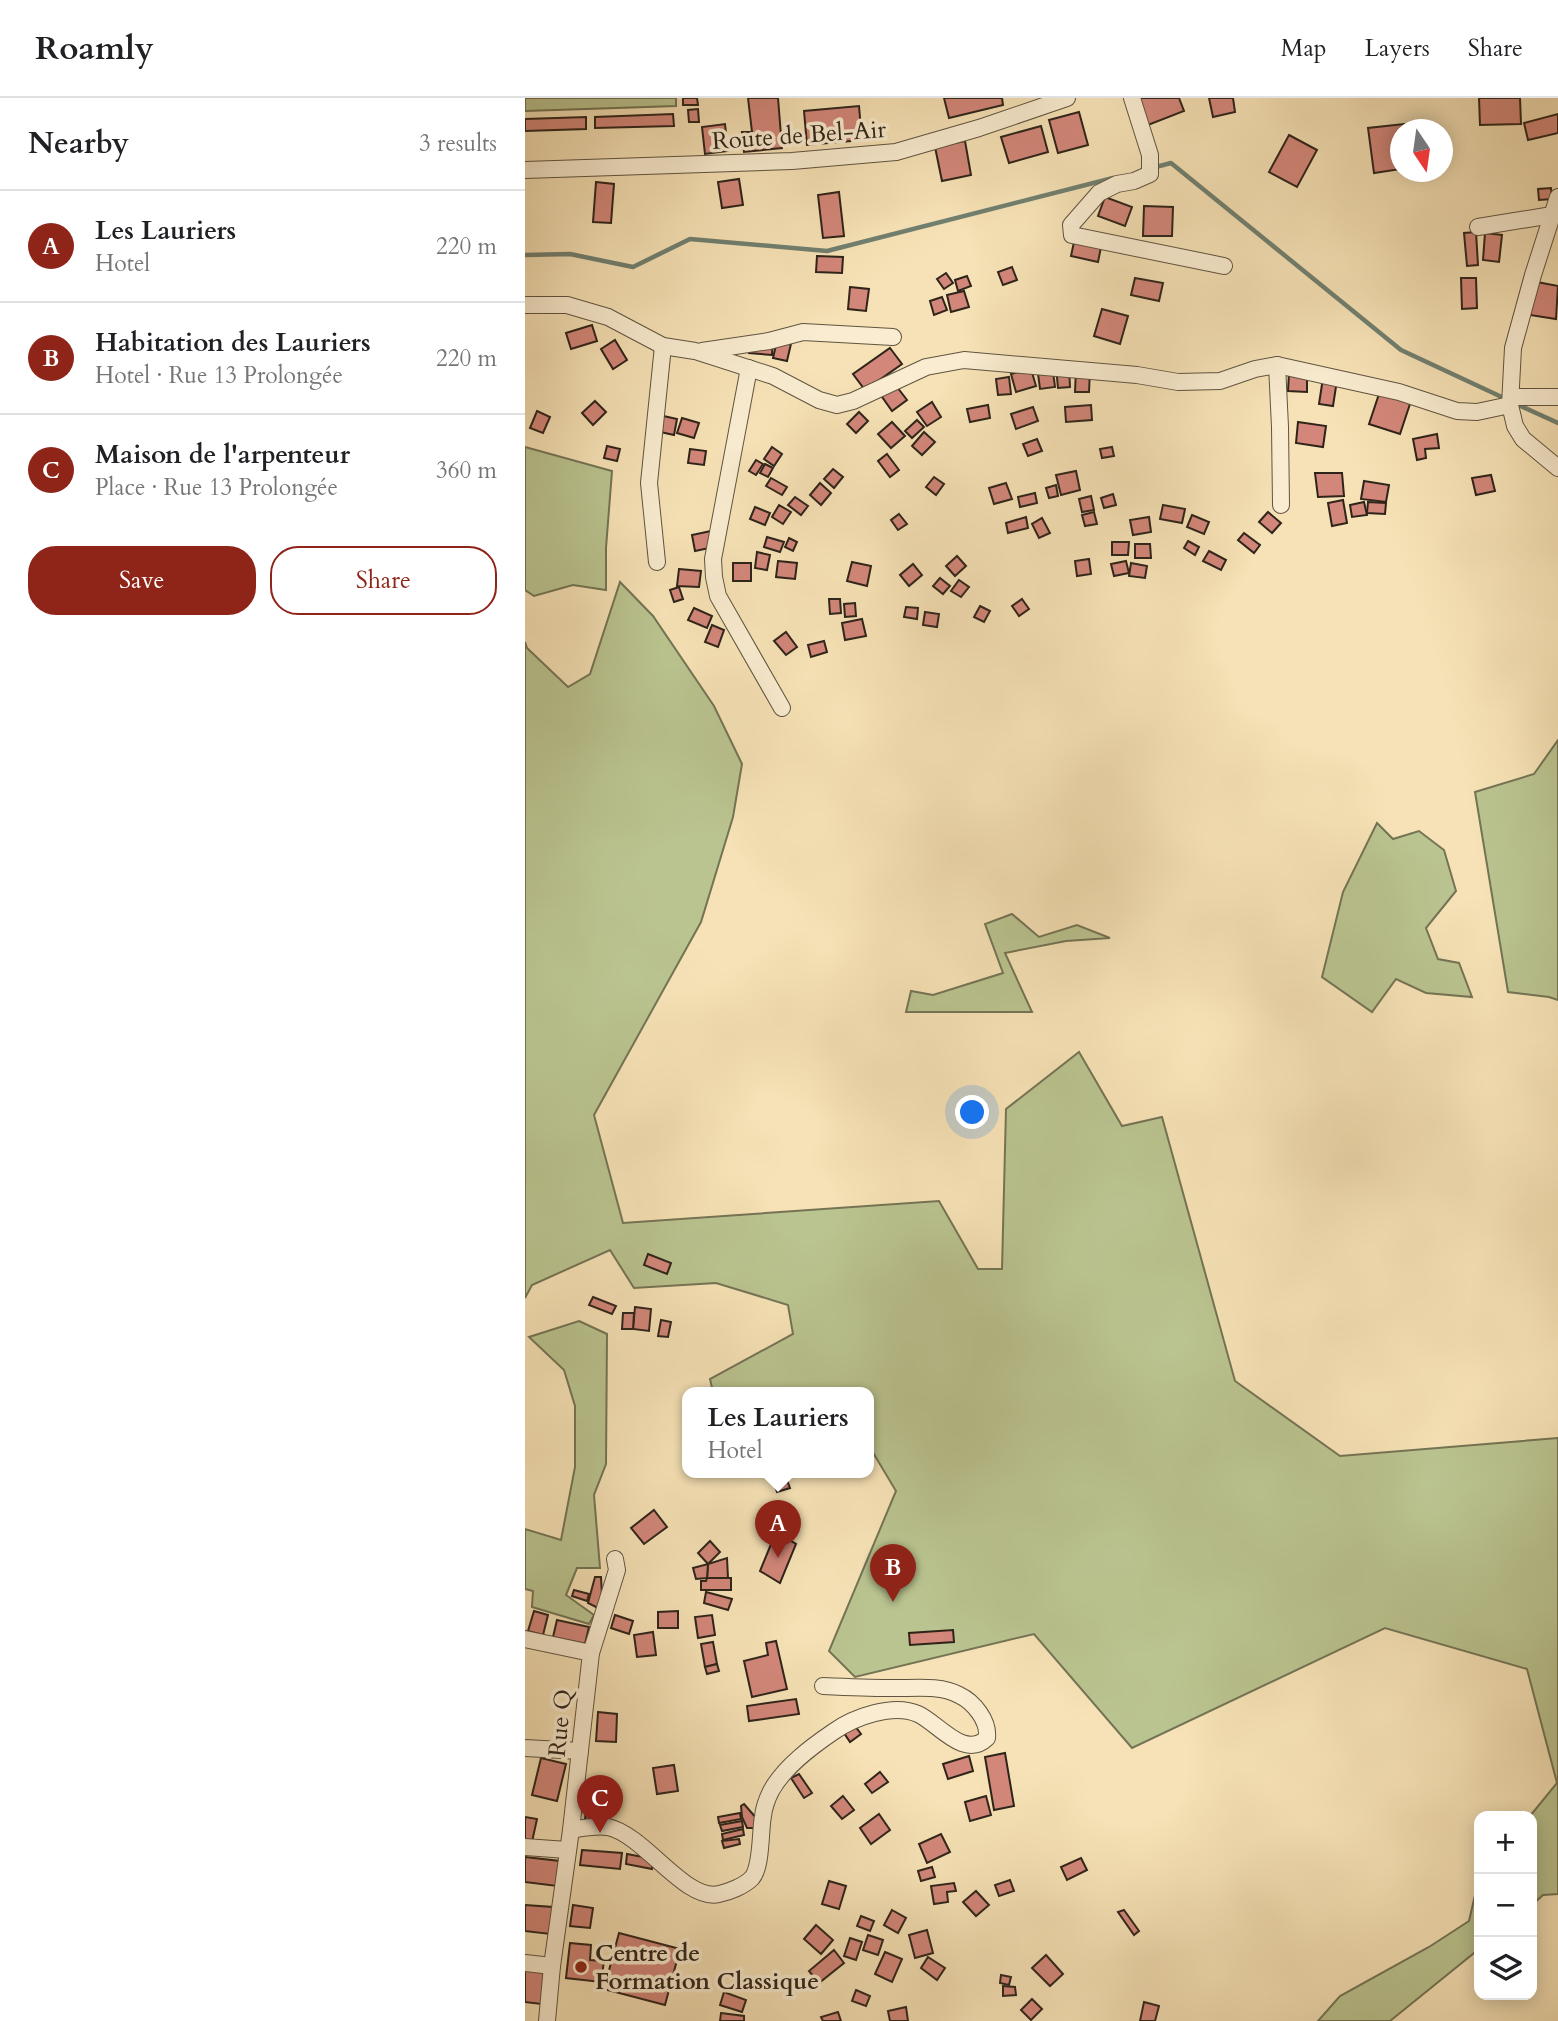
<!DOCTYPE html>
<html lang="en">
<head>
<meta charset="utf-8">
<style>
	:root { --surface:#fff; --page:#f6f6f6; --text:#202124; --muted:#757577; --line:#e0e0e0; --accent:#8f2418 }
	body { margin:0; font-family:Cardo,serif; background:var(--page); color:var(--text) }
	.controls { position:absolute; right:21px; bottom:21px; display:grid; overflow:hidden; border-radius:14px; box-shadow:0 4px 18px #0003 }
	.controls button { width:63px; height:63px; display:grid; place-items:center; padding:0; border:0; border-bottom:2px solid var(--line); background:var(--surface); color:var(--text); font:35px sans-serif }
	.compass { position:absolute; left:865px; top:21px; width:63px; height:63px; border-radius:50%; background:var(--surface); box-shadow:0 4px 18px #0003; rotate:167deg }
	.you { position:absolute; left:448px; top:1015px; width:24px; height:24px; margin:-18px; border:5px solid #fff; border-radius:50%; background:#1a73e8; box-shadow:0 0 0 10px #1a73e833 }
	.badge { display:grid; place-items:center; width:46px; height:46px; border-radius:50%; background:var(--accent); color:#fff; font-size:23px; font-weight:700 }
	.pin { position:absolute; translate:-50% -58px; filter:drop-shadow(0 2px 4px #0008) }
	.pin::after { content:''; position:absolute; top:37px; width:24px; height:21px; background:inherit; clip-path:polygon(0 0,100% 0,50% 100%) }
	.popup { position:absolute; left:157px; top:1289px; width:192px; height:91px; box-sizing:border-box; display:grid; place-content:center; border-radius:14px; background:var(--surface); filter:drop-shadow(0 2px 5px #0005); font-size:23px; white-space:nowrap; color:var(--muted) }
	.popup b { font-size:26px; color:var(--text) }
	.popup::after { content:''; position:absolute; left:50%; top:100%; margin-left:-14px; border:14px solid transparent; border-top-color:var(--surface) }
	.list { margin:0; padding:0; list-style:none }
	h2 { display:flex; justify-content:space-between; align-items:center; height:91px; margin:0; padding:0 28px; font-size:30px }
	h2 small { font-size:23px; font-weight:400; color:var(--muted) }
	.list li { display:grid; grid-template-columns:46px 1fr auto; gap:21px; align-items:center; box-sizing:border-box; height:112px; padding:0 28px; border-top:2px solid var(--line) }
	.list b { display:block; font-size:26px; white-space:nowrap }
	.list p { margin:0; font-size:23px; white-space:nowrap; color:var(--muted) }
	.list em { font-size:23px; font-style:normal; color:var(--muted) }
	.actions { display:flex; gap:14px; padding:21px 28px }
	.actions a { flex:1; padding:16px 0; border:2px solid var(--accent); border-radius:28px; text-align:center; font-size:24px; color:var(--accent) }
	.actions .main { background:var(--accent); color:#fff }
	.icon { flex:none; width:38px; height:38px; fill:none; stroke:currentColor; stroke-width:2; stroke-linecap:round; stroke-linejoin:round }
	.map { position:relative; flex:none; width:1033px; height:1923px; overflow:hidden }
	header { display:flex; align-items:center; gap:42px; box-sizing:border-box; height:98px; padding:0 35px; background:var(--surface); border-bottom:2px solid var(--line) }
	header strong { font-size:33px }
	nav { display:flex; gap:38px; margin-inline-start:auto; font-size:24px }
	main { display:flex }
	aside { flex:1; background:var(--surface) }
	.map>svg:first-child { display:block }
</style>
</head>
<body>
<header>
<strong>Roamly</strong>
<nav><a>Map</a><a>Layers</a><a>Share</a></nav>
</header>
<main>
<aside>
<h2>Nearby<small>3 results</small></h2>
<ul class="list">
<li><span class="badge">A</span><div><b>Les Lauriers</b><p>Hotel</p></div><em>220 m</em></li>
<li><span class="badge">B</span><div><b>Habitation des Lauriers</b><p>Hotel · Rue 13 Prolongée</p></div><em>220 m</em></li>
<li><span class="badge">C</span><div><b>Maison de l'arpenteur</b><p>Place · Rue 13 Prolongée</p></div><em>360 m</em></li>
</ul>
<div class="actions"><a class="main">Save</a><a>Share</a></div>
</aside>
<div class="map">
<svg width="1033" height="1923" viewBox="0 0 1033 1923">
	<rect width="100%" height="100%" fill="#f6e2b6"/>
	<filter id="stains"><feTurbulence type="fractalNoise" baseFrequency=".00286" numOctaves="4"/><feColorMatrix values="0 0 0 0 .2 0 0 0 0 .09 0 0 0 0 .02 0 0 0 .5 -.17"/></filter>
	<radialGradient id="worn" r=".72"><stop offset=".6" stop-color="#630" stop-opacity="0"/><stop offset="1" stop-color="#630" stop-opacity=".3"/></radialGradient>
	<g fill="#bac490" stroke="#747455" stroke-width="2">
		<path d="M0,0H151V8L0,13Z"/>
		<path d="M0,349L87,373L81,450V492L48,487L9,498L0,492Z"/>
		<path d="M95,484L128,518L189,608L217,666L208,719L176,824L69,1017L98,1125L414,1103L453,1171H477L481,1011L554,954L597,1028L637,1019L710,1283L815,1358L1033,1340V1796L1018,1797L1007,1807V1718H1005L1032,1685L1002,1571L860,1530L607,1650L509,1536L330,1579L304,1553L371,1393L344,1348V1294H188L185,1281L268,1236L263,1207L191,1185L109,1190L85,1152L7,1187L0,1200V544L2,550L43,589L65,576Z"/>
		<path d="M1033,642V902L1024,899L983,894L950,694L1009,676Z"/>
		<path d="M852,725L868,741L894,733L919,752L931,793L901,830L913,861L934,865L947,899L901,895L871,881L847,914L797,879L818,794Z"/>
		<path d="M487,816L514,839L552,827L585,840L541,843L480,855L507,914H381L386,893L408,897L478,875L460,826Z"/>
		<path d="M54,1223L82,1236L81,1366L69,1397L75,1470H52L41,1497L69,1517L64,1526L7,1509L8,1493L0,1491V1431L36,1442L50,1369V1308L39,1272L4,1239Z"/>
		<path d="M954,1780V1851L865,1923H793L815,1898L904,1849L944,1823Z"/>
	</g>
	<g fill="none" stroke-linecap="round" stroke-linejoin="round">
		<g stroke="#718070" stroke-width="4.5">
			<path d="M627,70L646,65L876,252L981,301"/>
			<path d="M0,157L45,156L108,169L165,141L302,153L588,80"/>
			<path d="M989,305L1033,325"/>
		</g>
	</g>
	<g fill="#d3877a" stroke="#2e241a" stroke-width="2">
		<path d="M158,0H172L173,7H158Z"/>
		<path d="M223,0H253L257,50L219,54L217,34H227Z"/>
		<path d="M419,0H477L478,7L424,20Z"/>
		<path d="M613,0H654L659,13L623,27Z"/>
		<path d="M684,0H708L710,14L688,19Z"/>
		<path d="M954,0H995L996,26L955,27Z"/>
		<path d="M334,8L337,42L282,47L279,13Z"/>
		<path d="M173,11L174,24H164L163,12Z"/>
		<path d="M554,14L563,47L533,55L524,22Z"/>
		<path d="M148,16L149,28L70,30V19Z"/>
		<path d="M1033,16V35L1003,42L999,25Z"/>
		<path d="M61,19V31L0,33V21Z"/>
		<path d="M200,26L203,53L180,56L177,29Z"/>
		<path d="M879,26L880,32H876V71L849,75L843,30Z"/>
		<path d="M516,28L523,54L484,65L476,39Z"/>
		<path d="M764,37L792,52L772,89L744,74Z"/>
		<path d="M440,43L446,77L417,83L410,49Z"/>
		<path d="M214,81L218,107L197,110L193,84Z"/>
		<path d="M71,84L89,86L86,125L68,124Z"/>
		<path d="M1026,90L1027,101L1014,102L1013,91Z"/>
		<path d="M314,94L319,138L298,140L293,97Z"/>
		<path d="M580,99L607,109L600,128L573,118Z"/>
		<path d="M619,108L648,109L647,138H618Z"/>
		<path d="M951,134L953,167L942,168L939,135Z"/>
		<path d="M960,135L977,137L974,164L958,162Z"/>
		<path d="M549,144L576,149L573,164L546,158Z"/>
		<path d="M292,158L318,159L317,175L291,174Z"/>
		<path d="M487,169L492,182L478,187L473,174Z"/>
		<path d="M421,175L428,185L419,191L412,181Z"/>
		<path d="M442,178L446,188L433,193L430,182Z"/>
		<path d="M610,180L638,185L634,203L606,197Z"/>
		<path d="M936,180H951L952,210L937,211Z"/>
		<path d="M1012,184L1033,188L1031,221L1005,217Z"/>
		<path d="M325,189L344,191L341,213L323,211Z"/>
		<path d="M439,193L444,209L426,214L422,197Z"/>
		<path d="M417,199L422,212L409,217L405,203Z"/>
		<path d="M577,211L603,218L595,246L569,238Z"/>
		<path d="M67,227L72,243L46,251L41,235Z"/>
		<path d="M254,234L268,237L262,263L248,260Z"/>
		<path d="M225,239L248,241L247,257L224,255Z"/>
		<path d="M90,242L102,262L88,271L76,251Z"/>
		<path d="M365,250L377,266L340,292L328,276Z"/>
		<path d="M527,266L530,289L515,291L512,268Z"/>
		<path d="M544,268L545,289L533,290L531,269Z"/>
		<path d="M506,271L511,288L491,294L486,276Z"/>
		<path d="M551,271L565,272L564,294H550Z"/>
		<path d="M764,275L782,276V294L763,293Z"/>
		<path d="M484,279L486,296L473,297L471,281Z"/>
		<path d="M798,280L812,282L808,308L794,306Z"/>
		<path d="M369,285L382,302L367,313L355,296Z"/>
		<path d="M855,293L886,303L875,336L844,326Z"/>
		<path d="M70,303L81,314L68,327L57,315Z"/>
		<path d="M407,304L416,319L402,328L392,314Z"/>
		<path d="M463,307L465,320L445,324L442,311Z"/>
		<path d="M566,307L567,322L541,324L540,309Z"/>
		<path d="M508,309L513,323L491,331L486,316Z"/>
		<path d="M12,313L25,319L18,335L5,330Z"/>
		<path d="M334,314L343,323L331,335L322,326Z"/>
		<path d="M134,317L152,321L149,337L131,333Z"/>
		<path d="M157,320L174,325L169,340L152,335Z"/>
		<path d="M392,322L399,329L387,340L380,333Z"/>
		<path d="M367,324L380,338L366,350L353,336Z"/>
		<path d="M773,324L801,328L798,349L771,345Z"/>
		<path d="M399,334L410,344L397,357L387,348Z"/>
		<path d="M912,336L914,350L900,351L901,360L892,362L888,341Z"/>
		<path d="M512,341L517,353L503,358L498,346Z"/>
		<path d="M82,348L95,351L92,363L79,360Z"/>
		<path d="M247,349L257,356L249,368L239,361Z"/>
		<path d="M587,349L589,358L577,360L575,351Z"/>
		<path d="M165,351L181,353L179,367L163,365Z"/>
		<path d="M362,356L374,372L365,379L353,363Z"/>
		<path d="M231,362L238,366L231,377L224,373Z"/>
		<path d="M240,366L248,370L243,379L235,375Z"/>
		<path d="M308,371L318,379L309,390L299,381Z"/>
		<path d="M551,373L555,392L536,397L531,377Z"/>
		<path d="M790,375H817L819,398L793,399Z"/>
		<path d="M966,377L970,393L951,397L947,380Z"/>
		<path d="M409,379L419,386L411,397L401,389Z"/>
		<path d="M246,380L262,389L257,397L241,388Z"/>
		<path d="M839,383L864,387L861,404L836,401Z"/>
		<path d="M295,385L306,395L296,407L285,397Z"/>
		<path d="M481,385L487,401L469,406L464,390Z"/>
		<path d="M531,387L533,398L524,400L521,390Z"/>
		<path d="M510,395L512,405L495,409L493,399Z"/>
		<path d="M588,396L591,407L579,410L576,400Z"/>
		<path d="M566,398L569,412L557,414L554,401Z"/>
		<path d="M270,399L283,408L276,417L263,407Z"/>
		<path d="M818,402L822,425L807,428L803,405Z"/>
		<path d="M839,404L842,417L827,419L825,407Z"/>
		<path d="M843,404L861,405L860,416L842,415Z"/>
		<path d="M254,407L266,414L258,426L247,419Z"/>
		<path d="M638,407L660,411L657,425L635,421Z"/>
		<path d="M230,409L245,415L240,427L225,421Z"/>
		<path d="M569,414L572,426L560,428L557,417Z"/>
		<path d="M743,414L756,425L747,435L734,424Z"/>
		<path d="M374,416L382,426L373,432L366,422Z"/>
		<path d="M667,417L684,424L679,436L662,429Z"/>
		<path d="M501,419L503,430L483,435L481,425Z"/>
		<path d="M624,419L626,434L608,437L605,422Z"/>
		<path d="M517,420L525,435L514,440L507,426Z"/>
		<path d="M186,433L189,449L170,453L167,437Z"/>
		<path d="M719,435L735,447L729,455L713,442Z"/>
		<path d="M242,439L259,444L255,454L239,449Z"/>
		<path d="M264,440L272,444L268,453L260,449Z"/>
		<path d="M663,443L674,449L670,457L659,450Z"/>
		<path d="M587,444H604L603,457H587Z"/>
		<path d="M610,446H625L626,460H610Z"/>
		<path d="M684,453L701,462L696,472L678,463Z"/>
		<path d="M232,454L245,457L242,472L230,470Z"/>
		<path d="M432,458L441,468L430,478L421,468Z"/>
		<path d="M564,461L566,476L552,478L550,463Z"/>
		<path d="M253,463L272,465L270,481L251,479Z"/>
		<path d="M601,463L604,475L589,478L586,466Z"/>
		<path d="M327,464L346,468L342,488L322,483Z"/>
		<rect x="208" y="465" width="18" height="18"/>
		<path d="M606,465L622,468L620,480L604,478Z"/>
		<path d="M388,466L397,477L384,488L375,477Z"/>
		<path d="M154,471L176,473L174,489L152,488Z"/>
		<path d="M415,480L425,488L418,496L408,488Z"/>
		<path d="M434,482L444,489L436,499L426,493Z"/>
		<path d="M154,489L158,501L149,504L145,492Z"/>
		<path d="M304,501H315L316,515L305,516Z"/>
		<path d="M497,501L504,511L494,518L487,508Z"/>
		<path d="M330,505L331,518L320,519L319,506Z"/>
		<path d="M455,508L465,513L459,524L449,519Z"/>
		<path d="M381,509L393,510L392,521L379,519Z"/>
		<path d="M169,510L187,518L182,530L163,522Z"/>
		<path d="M400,514L414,516L412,529L398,527Z"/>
		<path d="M337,521L341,538L320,542L317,525Z"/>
		<path d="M187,527L199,532L193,549L180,544Z"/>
		<path d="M261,534L272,549L261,557L249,543Z"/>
		<path d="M299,543L302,554L286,559L283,547Z"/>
		<path d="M123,1156L146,1165L142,1176L119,1167Z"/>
		<path d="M68,1199L91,1208L87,1216L64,1207Z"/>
		<path d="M110,1209L126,1211L124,1233L108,1231Z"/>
		<path d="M98,1215H109L108,1231H97Z"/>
		<path d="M136,1222L146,1224L143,1239L133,1238Z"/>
		<path d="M262,1382L265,1390L252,1394L249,1386Z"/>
		<path d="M129,1412L142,1429L119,1446L106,1430Z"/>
		<path d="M251,1434L271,1446L255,1485L235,1473Z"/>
		<path d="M185,1443L195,1454L183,1466L173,1455Z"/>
		<path d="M202,1460L203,1480H182L183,1466Z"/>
		<path d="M183,1466L182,1480L171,1481L168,1470Z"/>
		<path d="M70,1479H76L77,1498L73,1510L63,1505Z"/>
		<path d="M182,1480H206V1492H176V1483H181Z"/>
		<path d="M49,1492L64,1496L62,1503L47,1498Z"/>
		<path d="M181,1494L207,1501L203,1512L179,1505Z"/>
		<path d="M9,1513L23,1517L18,1537L3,1533Z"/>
		<path d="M153,1513V1530H133V1514Z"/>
		<path d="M90,1517L108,1523L104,1536L86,1530Z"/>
		<path d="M187,1517L190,1537L173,1540L170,1519Z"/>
		<path d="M32,1522L64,1529L60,1546L28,1539Z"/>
		<path d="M428,1532L429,1544L385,1547L384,1535Z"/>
		<path d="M128,1534L131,1557L112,1559L109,1537Z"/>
		<path d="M251,1543L262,1591L227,1599L219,1563L243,1557L241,1545Z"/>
		<path d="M188,1544L192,1566L180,1569L176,1546Z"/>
		<path d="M192,1566L194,1573L182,1576L180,1569Z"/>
		<path d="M271,1601L274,1616L224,1623L222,1608Z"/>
		<path d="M73,1614L92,1616L91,1644L71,1643Z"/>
		<path d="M330,1628L336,1636L325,1644L319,1635Z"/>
		<path d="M480,1655L489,1708L469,1712L460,1659Z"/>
		<path d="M444,1658L448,1673L423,1681L418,1666Z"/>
		<path d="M16,1660L41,1666L32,1703L7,1697Z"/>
		<path d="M149,1667L153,1693L132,1696L128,1670Z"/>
		<path d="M355,1674L363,1684L347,1695L340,1686Z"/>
		<path d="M274,1676L287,1695L279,1700L266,1680Z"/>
		<path d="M318,1698L329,1712L317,1721L306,1708Z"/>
		<path d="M461,1698L466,1717L445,1723L440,1704Z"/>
		<path d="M219,1706L232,1721L233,1730H222L217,1719L216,1708Z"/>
		<path d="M62,1708L83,1711L80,1731L59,1728Z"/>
		<path d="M215,1715L216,1721L194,1725L193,1719Z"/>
		<path d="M354,1716L365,1732L346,1746L335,1730Z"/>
		<path d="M0,1719L12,1721L7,1744L0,1743Z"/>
		<path d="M217,1723L218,1729L197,1733L195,1727Z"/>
		<path d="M218,1731L219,1737L198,1742L197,1736Z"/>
		<path d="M416,1736L425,1754L402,1765L394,1746Z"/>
		<path d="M214,1741L215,1746L199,1750L197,1743Z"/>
		<path d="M57,1752L97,1755L95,1771L55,1767Z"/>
		<path d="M102,1756L129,1761L127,1771L101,1766Z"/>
		<path d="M0,1759L35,1763L32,1788L0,1784Z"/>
		<path d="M556,1760L562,1772L542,1782L536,1769Z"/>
		<path d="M407,1769L410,1779L396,1783L393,1773Z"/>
		<path d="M485,1782L489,1793L474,1798L470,1787Z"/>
		<path d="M304,1783L321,1788L314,1811L297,1806Z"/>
		<path d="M429,1785L431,1793L422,1794L423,1804L409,1806L406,1788Z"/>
		<path d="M451,1793L464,1807L451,1818L438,1804Z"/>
		<path d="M0,1807L28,1809L25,1836L0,1833Z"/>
		<path d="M48,1807L68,1810L65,1830L45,1828Z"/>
		<path d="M367,1812L381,1820L373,1835L359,1827Z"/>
		<path d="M599,1812L614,1833L609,1837L593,1814Z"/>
		<path d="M336,1818L349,1823L345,1833L332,1828Z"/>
		<path d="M291,1827L308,1842L296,1856L279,1841Z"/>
		<path d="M402,1832L408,1855L390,1860L384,1837Z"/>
		<path d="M94,1835L155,1851L140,1907L79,1891Z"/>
		<path d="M343,1837L358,1842L353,1857L338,1852Z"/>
		<path d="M325,1840L337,1844L331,1862L319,1858Z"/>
		<path d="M45,1845L66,1847L65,1862L79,1863L76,1884L41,1880Z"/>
		<path d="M309,1852L319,1865L294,1885L284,1873Z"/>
		<path d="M360,1854L377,1861L367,1884L350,1876Z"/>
		<path d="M521,1857L538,1876L525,1888L507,1870Z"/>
		<path d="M403,1859L420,1870L412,1882L396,1870Z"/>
		<path d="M0,1870L21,1873L16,1906L0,1904Z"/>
		<path d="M476,1877L486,1879L484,1887L475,1885Z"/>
		<path d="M478,1888L490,1889L491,1897L478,1898Z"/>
		<path d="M331,1892L345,1898L341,1908L327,1903Z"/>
		<path d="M199,1894L221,1902L217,1914L195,1907Z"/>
		<path d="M507,1901L517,1911L506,1922L496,1912Z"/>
		<path d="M619,1904L634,1908L630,1923H615Z"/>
		<path d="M381,1909L383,1923H365L363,1913Z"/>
		<path d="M313,1914L316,1923H298L296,1919Z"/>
		<path d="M196,1915L219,1918V1923H195Z"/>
	</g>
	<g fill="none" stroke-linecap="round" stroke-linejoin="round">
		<g stroke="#605441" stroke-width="18">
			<g id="minor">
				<path d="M607,0L625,57V76L609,83L592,86L574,95L546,127L547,137L699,168"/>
				<path d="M0,72L267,63L371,54L454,30L542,0"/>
				<path d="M1033,99L1008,177L988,250L985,307L990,328L998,341L1033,370"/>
				<path d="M953,129L1027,117"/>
				<path d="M0,207H42L83,219L138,248L170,253L248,278L294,302L312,307L328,303L401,269L439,262L612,277L653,284L695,283L730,271L752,267L874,294L932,313L952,314L985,307"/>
				<path d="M177,253L244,243L278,234L368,239"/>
				<path d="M752,267L755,329L756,407"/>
				<path d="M224,270L188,461L189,479L193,498L257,610"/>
				<path d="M986,299H1033"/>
				<path d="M132,464L124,385L138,248"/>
				<path d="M0,1541L66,1555"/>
				<path d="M0,1650L55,1653"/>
				<path d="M46,1732C57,1730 71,1727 83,1729C120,1737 160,1804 194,1796C204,1794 219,1788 227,1780C237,1768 235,1733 238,1718C239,1709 242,1701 246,1693C259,1669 286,1649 308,1634C329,1619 368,1605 393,1616C413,1625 439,1662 462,1640C464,1623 449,1604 434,1597C414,1586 385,1591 364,1590C342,1590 320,1589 298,1588"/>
				<path d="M0,1749L42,1752"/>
				<path d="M0,1865L27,1868"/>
				<path d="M22,1923L27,1868L46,1732L66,1555L92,1472L90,1461"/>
			</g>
		</g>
		<use href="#minor" stroke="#f9ecd0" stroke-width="16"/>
	</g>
	<circle fill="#8f2418" stroke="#f9ecd0" stroke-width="2.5" cx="56" cy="1869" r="7"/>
	<g text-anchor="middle" stroke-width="7" stroke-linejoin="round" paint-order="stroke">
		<g font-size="24" fill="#2e241a" stroke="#f9ecd0">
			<text transform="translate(274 37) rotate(-4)" y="8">Route de Bel-Air</text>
			<text transform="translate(35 1625) rotate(-84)" y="8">Rue Q</text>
		</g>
		<g font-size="24" font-weight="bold" fill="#2e241a" stroke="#f9ecd0" text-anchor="start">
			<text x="70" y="1863">Centre de<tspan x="70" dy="28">Formation Classique</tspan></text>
		</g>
	</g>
	<rect width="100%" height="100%" filter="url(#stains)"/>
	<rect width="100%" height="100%" fill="url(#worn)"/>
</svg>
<div class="controls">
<button>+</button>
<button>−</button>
<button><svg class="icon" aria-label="layers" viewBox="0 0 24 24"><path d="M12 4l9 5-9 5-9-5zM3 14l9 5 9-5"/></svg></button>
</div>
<svg class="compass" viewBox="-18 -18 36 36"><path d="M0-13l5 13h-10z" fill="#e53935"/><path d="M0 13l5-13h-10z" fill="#757577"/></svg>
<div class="you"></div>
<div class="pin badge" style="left:253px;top:1460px">A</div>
<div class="popup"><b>Les Lauriers</b>Hotel</div>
<div class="pin badge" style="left:368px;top:1504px">B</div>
<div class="pin badge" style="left:75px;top:1735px">C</div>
</div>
</main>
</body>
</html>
